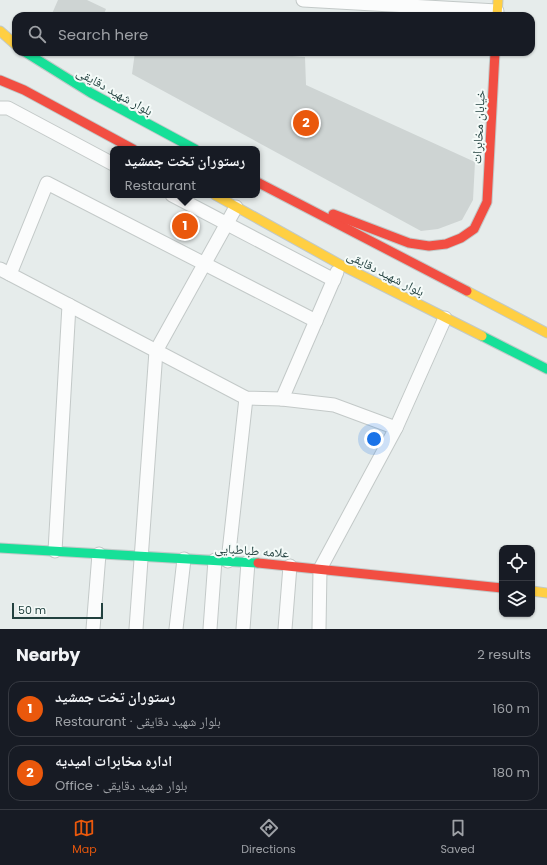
<!DOCTYPE html>
<html lang="en">
<head>
<meta charset="utf-8">
<style>
	:root { --surface:#171b24; --page:#20242c; --text:#f1f3f6; --muted:#9ea1a6; --line:#363941; --accent:#ea580c }
	body { margin:0; font-family:Poppins,"Noto Naskh Arabic",sans-serif; background:var(--page); color:var(--text) }
	.controls { position:absolute; right:12px; bottom:12px; display:grid; overflow:hidden; border-radius:8px; box-shadow:0 1px 3px #0004 }
	.controls button { width:36px; height:36px; display:grid; place-items:center; padding:0; border:0; border-bottom:1px solid var(--line); background:var(--surface); color:var(--text); font:20px sans-serif }
	.scale { position:absolute; left:12px; bottom:10px; width:91px; box-sizing:border-box; padding-left:4px; border:2px solid #22413f; border-top:0; font-size:11px; line-height:14px; white-space:nowrap; color:#22413f; -webkit-text-stroke:3px #f4faf8; paint-order:stroke }
	.you { position:absolute; left:374px; top:439px; width:14px; height:14px; margin:-10px; border:3px solid #fff; border-radius:50%; background:#1a73e8; box-shadow:0 0 0 6px #1a73e833 }
	.badge { display:grid; place-items:center; width:26px; height:26px; border-radius:50%; background:var(--accent); color:#fff; font-size:13px; font-weight:700 }
	.pin { position:absolute; translate:-50% -50%; border:2px solid #fff; box-shadow:0 1px 4px #0006 }
	.popup { position:absolute; left:110px; top:146px; width:150px; height:52px; box-sizing:border-box; display:grid; place-content:center; border-radius:8px; background:var(--surface); filter:drop-shadow(0 1px 3px #0005); font-size:13px; white-space:nowrap; color:var(--muted) }
	.popup b { font-size:15px; color:var(--text) }
	.popup::after { content:''; position:absolute; left:50%; top:100%; margin-left:-8px; border:8px solid transparent; border-top-color:var(--surface) }
	.list { margin:0; padding:0; list-style:none }
	h2 { display:flex; justify-content:space-between; align-items:center; height:52px; margin:0; padding:0 16px; font-size:17px }
	h2 small { font-size:13px; font-weight:400; color:var(--muted) }
	.list li { display:grid; grid-template-columns:26px 1fr auto; gap:12px; align-items:center; box-sizing:border-box; height:56px; margin:0 8px 8px; padding:0 8px; border:1px solid var(--line); border-radius:12px }
	.list b { display:block; font-size:15px; white-space:nowrap }
	.list p { margin:0; font-size:13px; white-space:nowrap; color:var(--muted) }
	.list em { font-size:13px; font-style:normal; color:var(--muted) }
	.icon { flex:none; width:22px; height:22px; fill:none; stroke:currentColor; stroke-width:2; stroke-linecap:round; stroke-linejoin:round }
	.map { position:relative; flex:none; width:547px; height:629px; overflow:hidden }
	.search { position:absolute; background:var(--surface); box-shadow:0 1px 3px #0004; left:12px; right:12px; top:12px; height:44px; display:flex; align-items:center; gap:10px; box-sizing:border-box; padding:0 14px; border-radius:12px; color:var(--muted); font-size:15px }
	.sheet { height:180px; background:var(--surface) }
	nav { display:flex; justify-content:space-around; align-items:center; box-sizing:border-box; height:56px; border-top:1px solid var(--line); background:var(--surface); font-size:11px; color:var(--muted) }
	nav a { display:grid; justify-items:center; gap:2px }
	nav .on { color:var(--accent) }
	.map>svg:first-child { display:block }
</style>
</head>
<body>
<div class="map">
<svg width="547" height="629" viewBox="0 0 547 629">
	<rect width="100%" height="100%" fill="#e6eceb"/>
	<g fill="#ced4d3">
		<path d="M58,0H87L106,9L103,16H51Z"/>
		<path d="M135,52H242L305,57L306,85L475,162L473,200L462,220L438,229L421,231L132,74Z"/>
	</g>
	<g fill="none" stroke-linecap="round" stroke-linejoin="round">
		<g stroke="#c3c9c8" stroke-width="15">
			<g id="street">
				<path d="M303,0L497,11"/>
				<path d="M0,108H8L113,164"/>
				<path d="M172,195L334,280"/>
				<path d="M0,269L246,398L282,399L334,405L396,428"/>
				<path d="M10,274L47,183L316,321"/>
				<path d="M282,399L337,272"/>
				<path d="M55,551L69,305"/>
				<path d="M228,561L246,398"/>
				<path d="M93,629L99,554"/>
				<path d="M136,629L156,351L236,207"/>
				<path d="M176,629L184,559"/>
				<path d="M210,629L215,560"/>
				<path d="M243,629L248,562"/>
				<path d="M285,629L290,566"/>
				<path d="M319,629L320,569L396,428L445,318"/>
			</g>
		</g>
		<g stroke="#c1c9c8" stroke-width="11">
			<g id="fast">
				<path d="M25,52L91,93L195,149"/>
				<path d="M482,336L547,369"/>
				<path d="M0,548L258,563"/>
			</g>
		</g>
		<g stroke="#c1c9c8" stroke-width="11">
			<g id="slow">
				<path d="M497,16L498,0"/>
				<path d="M0,31L16,45"/>
				<path d="M215,195L341,265L482,336"/>
				<path d="M467,291L547,333"/>
				<path d="M532,591L547,593"/>
			</g>
		</g>
		<g stroke="#c1c9c8" stroke-width="11">
			<g id="jam">
				<path d="M0,80L24,90L133,149"/>
				<path d="M257,182L467,291"/>
				<path d="M333,214L409,243L429,246L446,244L461,238L474,229L487,202L495,52"/>
				<path d="M258,563L502,588"/>
			</g>
		</g>
		<use href="#street" stroke="#fbfcfc" stroke-width="13"/>
		<use href="#fast" stroke="#16e098" stroke-width="9"/>
		<use href="#slow" stroke="#ffcf43" stroke-width="9"/>
		<use href="#jam" stroke="#f24e42" stroke-width="9"/>
	</g>
	<g text-anchor="middle" stroke-width="4" stroke-linejoin="round" paint-order="stroke">
		<g font-size="13" fill="#22413f" stroke="#f4faf8">
			<text transform="translate(115 91) rotate(29)" y="5">بلوار شهید دقایقی</text>
			<text transform="translate(478 127) rotate(-87)" y="5">خیابان مخابرات</text>
			<text transform="translate(386 273) rotate(27)" y="5">بلوار شهید دقایقی</text>
			<text transform="translate(252 550) rotate(4)" y="5">علامه طباطبایی</text>
		</g>
	</g>
</svg>
<div class="controls">
<button><svg class="icon" aria-label="locate" viewBox="0 0 24 24"><circle cx="12" cy="12" r="6"/><path d="M12 2v4M12 18v4M2 12h4M18 12h4"/></svg></button>
<button><svg class="icon" aria-label="layers" viewBox="0 0 24 24"><path d="M12 4l9 5-9 5-9-5zM3 14l9 5 9-5"/></svg></button>
</div>
<div class="scale">50 m</div>
<div class="you"></div>
<div class="pin badge" style="left:185px;top:226px">1</div>
<div class="popup"><b>رستوران تخت جمشید</b>Restaurant</div>
<div class="pin badge" style="left:306px;top:123px">2</div>
<div class="search"><svg class="icon" aria-label="search" viewBox="0 0 24 24"><circle cx="10" cy="10" r="6"/><path d="M15 15l6 6"/></svg>Search here</div>
</div>
<section class="sheet">
<h2>Nearby<small>2 results</small></h2>
<ul class="list">
<li><span class="badge">1</span><div><b>رستوران تخت جمشید</b><p>Restaurant · بلوار شهید دقایقی</p></div><em>160 m</em></li>
<li><span class="badge">2</span><div><b>اداره مخابرات امیدیه</b><p>Office · بلوار شهید دقایقی</p></div><em>180 m</em></li>
</ul>
</section>
<nav>
<a class="on"><svg class="icon" aria-label="map" viewBox="0 0 24 24"><path d="M3 6l6-2 6 2 6-2v14l-6 2-6-2-6 2zM9 4v14M15 6v14"/></svg>Map</a>
<a><svg class="icon" aria-label="directions" viewBox="0 0 24 24"><path d="M12 3l9 9-9 9-9-9zM9 14v-3h6M13 9l2 2-2 2"/></svg>Directions</a>
<a><svg class="icon" aria-label="saved" viewBox="0 0 24 24"><path d="M7 4h10v16l-5-4-5 4z"/></svg>Saved</a>
</nav>
</body>
</html>
